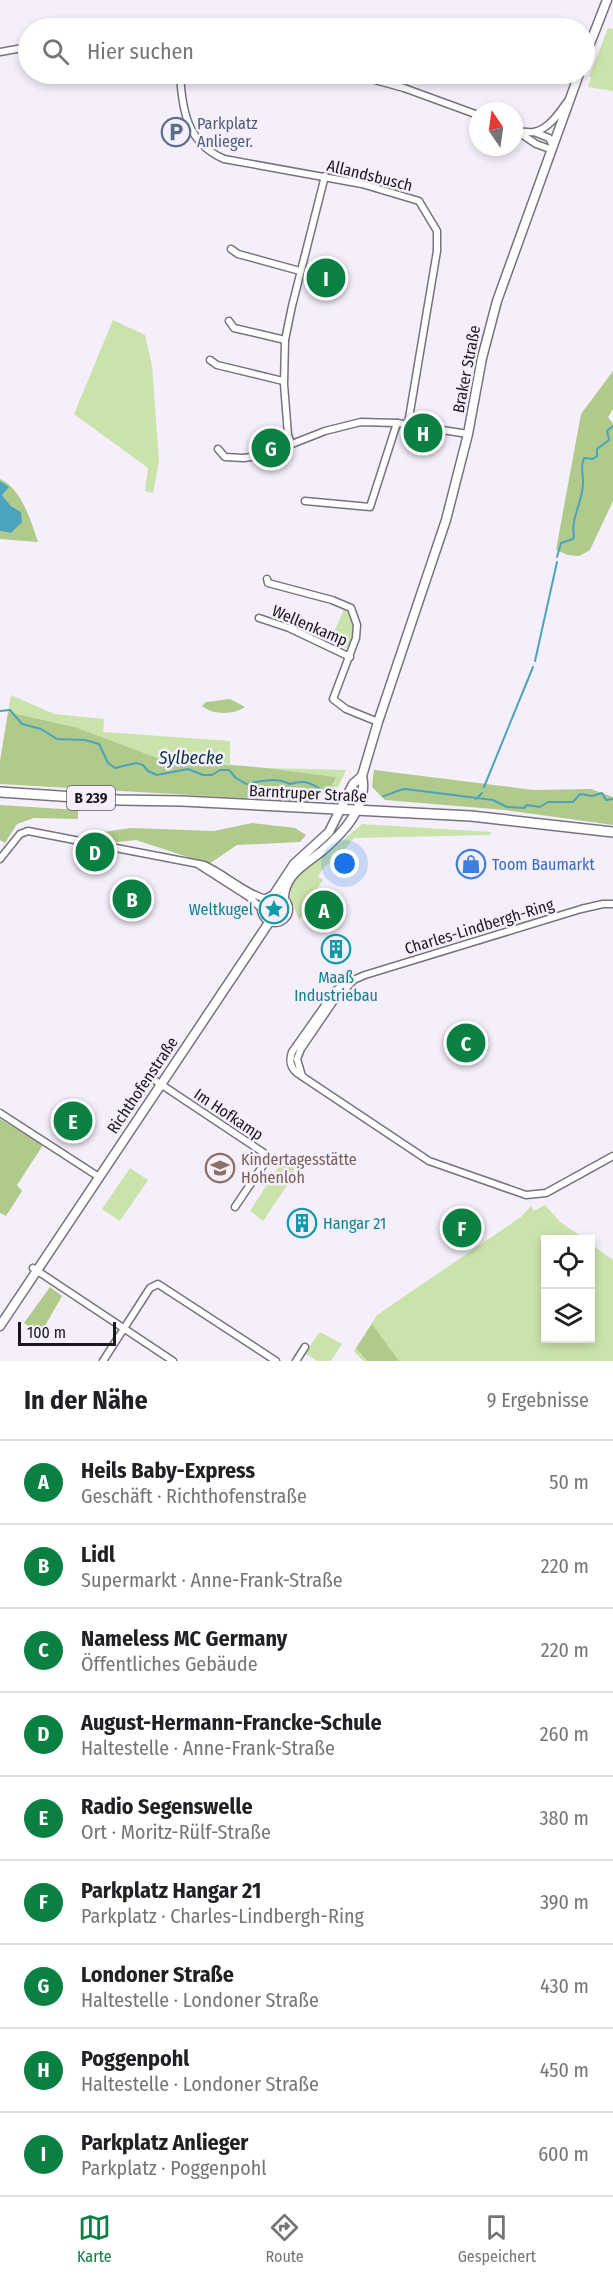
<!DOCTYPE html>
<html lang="de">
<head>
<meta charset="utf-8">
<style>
	:root { --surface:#fff; --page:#f6f6f6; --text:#202124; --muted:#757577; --line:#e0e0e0; --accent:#0b8043 }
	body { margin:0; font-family:"Fira Sans Condensed",sans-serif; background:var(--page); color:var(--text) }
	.controls { position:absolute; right:18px; bottom:18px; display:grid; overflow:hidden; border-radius:0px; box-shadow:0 3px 9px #0003 }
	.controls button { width:54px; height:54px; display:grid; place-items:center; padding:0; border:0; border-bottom:2px solid var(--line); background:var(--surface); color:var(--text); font:30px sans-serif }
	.compass { position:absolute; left:469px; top:102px; width:54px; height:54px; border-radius:50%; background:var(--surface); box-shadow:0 3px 9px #0003; rotate:347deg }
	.scale { position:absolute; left:18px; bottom:15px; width:98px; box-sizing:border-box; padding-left:6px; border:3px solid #1a181c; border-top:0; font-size:16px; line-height:21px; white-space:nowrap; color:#1a181c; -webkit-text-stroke:4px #f4effb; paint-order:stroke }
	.you { position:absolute; left:345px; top:864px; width:21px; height:21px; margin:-15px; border:4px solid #fff; border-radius:50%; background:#1a73e8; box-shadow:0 0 0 9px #1a73e833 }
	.badge { display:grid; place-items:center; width:39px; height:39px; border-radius:50%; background:var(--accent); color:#fff; font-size:20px; font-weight:700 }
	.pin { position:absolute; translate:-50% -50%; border:3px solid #fff; box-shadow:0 2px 6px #0006 }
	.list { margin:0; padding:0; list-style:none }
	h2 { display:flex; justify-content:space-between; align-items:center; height:78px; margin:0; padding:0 24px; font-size:26px }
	h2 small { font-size:20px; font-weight:400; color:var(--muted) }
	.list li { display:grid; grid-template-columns:39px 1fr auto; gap:18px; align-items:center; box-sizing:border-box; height:84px; padding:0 24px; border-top:2px solid var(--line) }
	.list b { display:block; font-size:22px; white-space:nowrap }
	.list p { margin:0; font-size:20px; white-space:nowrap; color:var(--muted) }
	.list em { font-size:20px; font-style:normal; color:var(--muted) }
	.icon { flex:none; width:33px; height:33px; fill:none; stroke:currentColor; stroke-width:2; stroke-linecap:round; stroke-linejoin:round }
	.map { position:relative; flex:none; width:613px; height:1361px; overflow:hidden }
	.search { position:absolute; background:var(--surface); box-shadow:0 3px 9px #0003; left:18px; right:18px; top:18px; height:66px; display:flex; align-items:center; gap:15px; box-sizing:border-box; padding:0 21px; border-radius:33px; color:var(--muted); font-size:22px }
	.sheet { height:834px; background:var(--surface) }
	nav { display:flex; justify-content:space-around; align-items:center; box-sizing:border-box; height:84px; border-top:2px solid var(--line); background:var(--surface); font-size:16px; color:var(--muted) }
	nav a { display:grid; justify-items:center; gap:3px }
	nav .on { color:var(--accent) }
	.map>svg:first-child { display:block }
</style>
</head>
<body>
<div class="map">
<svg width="613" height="1361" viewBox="0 0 613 1361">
	<rect width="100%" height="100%" fill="#f4effb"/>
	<g fill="#cae3ab">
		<path d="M608,28L613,29V91L588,87L591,77H589Z"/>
		<path d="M113,320L145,335L152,366L159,461L153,493L145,491L148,468L74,414Z"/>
		<path d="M344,609L353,618V638L348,649L330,641Z"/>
		<path d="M11,695L54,714L104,719L103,732L230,741V764L160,759L75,727L8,712Z"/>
		<path d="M267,768L346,770L337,789L322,794L331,787L335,777Z"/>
		<path d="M362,824L491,832L490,835L354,838L339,856L324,867L318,876L323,880L304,906L305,912L299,920L290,896L291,891L288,888L298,872L341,842Z"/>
		<path d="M284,1158L295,1165L292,1178L263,1221L250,1211Z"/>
		<path d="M130,1168L148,1180L120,1221L102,1209Z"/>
		<path d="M545,1205L560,1222L585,1239L546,1240V1338H590L591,1244L613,1260V1361H399L367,1332L356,1348L367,1361H363L354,1351L377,1315L521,1217L531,1206L534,1211Z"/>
		<path d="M319,1333H322L342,1344L331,1361H317L305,1353Z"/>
	</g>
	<g fill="#afca8a">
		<path d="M613,371V409L608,417L613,424V501L590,550L579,556L568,555L556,550L581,414Z"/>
		<path d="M0,479C21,488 31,521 38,542L0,539V531L11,533L21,512L11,506L2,495Z"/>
		<path d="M230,699L245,707C234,715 212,715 202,706L206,702Z"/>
		<path d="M8,712L75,727L160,759L267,768L336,777L331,787L312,802L0,784V761Z"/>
		<path d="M374,770L533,790L591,789L613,797V825L505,810L385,800L372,787Z"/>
		<path d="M0,805L78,810V819L34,818L17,824L5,843L0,840Z"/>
		<path d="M252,823L295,828L306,835L300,842L237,845L209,864L136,840L117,842L103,837V832L131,828L214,831Z"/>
		<path d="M0,1119L43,1145L17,1185L22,1191L6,1216L0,1213Z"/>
		<path d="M50,1287L62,1296L42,1331L34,1330L24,1323Z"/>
		<path d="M372,1324L399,1361H367L356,1348Z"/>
	</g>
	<path fill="#4ba4bc" d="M0,481L9,487L2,495L11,506L21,512L22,522L11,533L0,531Z"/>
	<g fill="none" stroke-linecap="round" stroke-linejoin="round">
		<g stroke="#4ba4bc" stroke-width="2">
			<path d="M557,557L561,543L573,539L574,536C570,518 584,500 583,481C583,471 580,468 584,458L593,459L597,456V449L609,440L607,431L613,426"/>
			<path d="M535,661L557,562"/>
			<path d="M0,711L10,710L22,724L41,729L57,739L85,740L99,744L108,763L115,768L136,763L143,765L148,771L157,775L188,769L203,775H212L220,770H229L236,778L246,784C261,781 275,777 290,784C309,778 312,786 328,793"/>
			<path d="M484,787L533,667"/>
			<path d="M383,796C391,795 396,790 405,789L493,800L507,807L524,808L527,805L540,807L548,802H573L580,794L592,796L602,793L606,800L613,799"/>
			<path d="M476,799L482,793"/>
		</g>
		<g stroke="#77737e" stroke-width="9">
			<g id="street">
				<path d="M0,52L28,47"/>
				<path d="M180,74C182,110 187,143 224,159L362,184L419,201L437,231V251L408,424"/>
				<path d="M353,74L404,88L478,115"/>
				<path d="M514,129L536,144L550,149"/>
				<path d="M520,132C525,131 530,133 534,132C549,129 559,113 567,102"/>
				<path d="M534,132L549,138L552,144"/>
				<path d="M231,249L238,254L300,271"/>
				<path d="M229,321L234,328L285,340"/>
				<path d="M210,360L217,365L283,381"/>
				<path d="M291,443L288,435L284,384L285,340L292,306L325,176"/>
				<path d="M218,449L225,457L244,458L264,455L325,431L361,422L397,423L468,434"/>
				<path d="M305,501L370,507L397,423"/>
				<path d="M267,579L268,583L332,600L351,608L357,625L356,638L333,699L346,709L378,722"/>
				<path d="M259,618L289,628L350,657"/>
				<path d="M0,859L20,834L28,831L204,865C223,873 249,896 267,899"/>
				<path d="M199,865L249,897L262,909"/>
				<path d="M613,904H603L581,909L365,975L344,984L335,991L292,1052C289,1061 290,1067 297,1073L429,1161L526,1195L546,1193L613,1156"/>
				<path d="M302,1076L297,1059L301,1049L333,1002L353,981"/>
				<path d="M156,1081L264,1153V1164L235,1207"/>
				<path d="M0,1113L99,1177"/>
				<path d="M33,1268L173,1361"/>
				<path d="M103,1361L150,1288L158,1284L276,1361"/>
				<path d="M296,1361L305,1347"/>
			</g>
		</g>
		<g stroke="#77737e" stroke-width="11">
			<g id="secondary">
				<path d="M584,59L607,0"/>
				<path d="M273,896L294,864L329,832L353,784L362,776"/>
				<circle cx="275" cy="909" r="13"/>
				<path d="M284,900C283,875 306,864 322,851C343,833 369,806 362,776L378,722L446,520L468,434L482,358L497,301L579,74"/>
				<path d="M0,1326L270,921"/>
			</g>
		</g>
		<g stroke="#77737e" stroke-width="12">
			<path id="primary" d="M0,792L119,800L182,801L471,816L613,832"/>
		</g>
		<use href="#street" stroke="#fff" stroke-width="6"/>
		<use href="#secondary" stroke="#fff" stroke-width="8"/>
		<use href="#primary" stroke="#fff" stroke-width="9"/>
	</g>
	<defs>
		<g id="parking-ring" transform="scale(1.5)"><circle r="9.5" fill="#f4effb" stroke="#5c6f8a" stroke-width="1.5"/><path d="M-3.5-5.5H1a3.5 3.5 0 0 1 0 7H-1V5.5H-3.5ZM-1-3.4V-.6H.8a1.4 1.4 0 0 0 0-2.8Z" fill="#5c6f8a"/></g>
		<g id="shop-ring" transform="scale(1.5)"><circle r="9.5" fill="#f4effb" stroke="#3f7fe0" stroke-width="1.5"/><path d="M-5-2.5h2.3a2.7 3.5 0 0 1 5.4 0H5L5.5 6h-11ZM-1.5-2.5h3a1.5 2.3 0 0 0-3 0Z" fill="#3f7fe0"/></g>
		<g id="sight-ring" transform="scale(1.5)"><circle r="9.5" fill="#f4effb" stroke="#0f9aa8" stroke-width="1.5"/><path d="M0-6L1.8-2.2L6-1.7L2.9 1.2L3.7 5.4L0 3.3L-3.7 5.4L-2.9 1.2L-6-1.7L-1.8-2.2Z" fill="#0f9aa8"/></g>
		<g id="building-ring" transform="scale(1.5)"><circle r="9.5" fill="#f4effb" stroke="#0f9aa8" stroke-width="1.5"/><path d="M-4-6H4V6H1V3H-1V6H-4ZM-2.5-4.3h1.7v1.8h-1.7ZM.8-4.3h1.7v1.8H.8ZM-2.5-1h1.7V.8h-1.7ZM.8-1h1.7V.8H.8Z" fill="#0f9aa8"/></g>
		<g id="school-ring" transform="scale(1.5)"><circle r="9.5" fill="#f4effb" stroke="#8d6e63" stroke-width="1.5"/><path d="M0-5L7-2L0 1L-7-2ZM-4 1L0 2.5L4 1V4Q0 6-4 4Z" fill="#8d6e63"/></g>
	</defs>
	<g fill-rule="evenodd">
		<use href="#parking-ring" x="176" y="132"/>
		<use href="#shop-ring" x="471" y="864"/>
		<use href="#sight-ring" x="274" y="909"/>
		<use href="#building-ring" x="336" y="949"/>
		<use href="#school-ring" x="220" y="1168"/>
		<use href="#building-ring" x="302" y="1223"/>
	</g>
	<g text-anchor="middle" stroke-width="5" stroke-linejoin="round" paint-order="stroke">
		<rect fill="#f4effb" stroke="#5b585f" stroke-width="1.5" x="67" y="786" width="48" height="24" rx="4.5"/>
		<g font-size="15" font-weight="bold" fill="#1a181c">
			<text x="91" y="803">B 239</text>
		</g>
		<g font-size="16" fill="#4e5e75" stroke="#f4effb" text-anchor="start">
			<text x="197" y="129">Parkplatz<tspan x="197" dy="18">Anlieger.</tspan></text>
		</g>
		<g font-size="16" fill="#1a181c" stroke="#f4effb">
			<text transform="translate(370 175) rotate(14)" y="6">Allandsbusch</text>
			<text transform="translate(466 369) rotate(-79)" y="6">Braker Straße</text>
			<text transform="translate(310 625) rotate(23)" y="6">Wellenkamp</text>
			<text transform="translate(308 793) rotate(3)" y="6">Barntruper Straße</text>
			<text transform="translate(479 926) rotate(-17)" y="6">Charles-Lindbergh-Ring</text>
			<text transform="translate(142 1085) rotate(-56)" y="6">Richthofenstraße</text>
			<text transform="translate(229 1114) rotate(34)" y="6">Im Hofkamp</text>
		</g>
		<g font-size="16" fill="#366cbe" stroke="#f4effb" text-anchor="start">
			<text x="492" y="870">Toom Baumarkt</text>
		</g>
		<g font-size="16" fill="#0d838f" stroke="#f4effb" text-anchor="end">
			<text x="253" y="915">Weltkugel</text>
			<text x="336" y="983" text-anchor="middle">Maaß<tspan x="336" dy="18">Industriebau</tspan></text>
			<text x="323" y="1229" text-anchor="start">Hangar 21</text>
		</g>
		<g font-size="16" fill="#785e54" stroke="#f4effb" text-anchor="start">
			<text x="241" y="1165">Kindertagesstätte<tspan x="241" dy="18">Hohenloh</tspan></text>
		</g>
		<g font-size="18" font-style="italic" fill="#08333e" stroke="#f4effb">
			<text x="191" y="764">Sylbecke</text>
		</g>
	</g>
</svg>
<div class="controls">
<button><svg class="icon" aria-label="locate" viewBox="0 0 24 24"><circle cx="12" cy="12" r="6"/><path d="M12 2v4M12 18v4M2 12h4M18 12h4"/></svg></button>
<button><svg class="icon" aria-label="layers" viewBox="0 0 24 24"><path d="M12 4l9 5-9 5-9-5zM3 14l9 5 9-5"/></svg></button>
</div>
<svg class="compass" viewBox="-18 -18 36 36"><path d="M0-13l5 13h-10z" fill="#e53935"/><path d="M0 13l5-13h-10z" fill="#757577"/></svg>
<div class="scale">100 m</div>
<div class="you"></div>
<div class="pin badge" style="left:324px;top:910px">A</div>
<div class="pin badge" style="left:132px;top:899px">B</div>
<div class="pin badge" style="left:466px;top:1043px">C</div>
<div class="pin badge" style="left:95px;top:852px">D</div>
<div class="pin badge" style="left:73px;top:1121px">E</div>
<div class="pin badge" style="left:462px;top:1228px">F</div>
<div class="pin badge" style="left:271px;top:448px">G</div>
<div class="pin badge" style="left:423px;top:433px">H</div>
<div class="pin badge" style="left:326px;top:278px">I</div>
<div class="search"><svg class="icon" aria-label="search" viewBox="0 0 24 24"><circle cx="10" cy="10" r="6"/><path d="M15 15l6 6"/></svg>Hier suchen</div>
</div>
<section class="sheet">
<h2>In der Nähe<small>9 Ergebnisse</small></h2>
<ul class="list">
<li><span class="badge">A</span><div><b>Heils Baby-Express</b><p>Geschäft · Richthofenstraße</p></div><em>50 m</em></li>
<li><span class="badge">B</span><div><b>Lidl</b><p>Supermarkt · Anne-Frank-Straße</p></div><em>220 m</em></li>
<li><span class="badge">C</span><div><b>Nameless MC Germany</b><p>Öffentliches Gebäude</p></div><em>220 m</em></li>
<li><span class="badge">D</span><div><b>August-Hermann-Francke-Schule</b><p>Haltestelle · Anne-Frank-Straße</p></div><em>260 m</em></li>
<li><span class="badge">E</span><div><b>Radio Segenswelle</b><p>Ort · Moritz-Rülf-Straße</p></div><em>380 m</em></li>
<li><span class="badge">F</span><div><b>Parkplatz Hangar 21</b><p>Parkplatz · Charles-Lindbergh-Ring</p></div><em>390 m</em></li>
<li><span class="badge">G</span><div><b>Londoner Straße</b><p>Haltestelle · Londoner Straße</p></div><em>430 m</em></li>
<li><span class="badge">H</span><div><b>Poggenpohl</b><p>Haltestelle · Londoner Straße</p></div><em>450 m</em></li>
<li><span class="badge">I</span><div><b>Parkplatz Anlieger</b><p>Parkplatz · Poggenpohl</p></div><em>600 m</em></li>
</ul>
</section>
<nav>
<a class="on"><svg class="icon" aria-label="map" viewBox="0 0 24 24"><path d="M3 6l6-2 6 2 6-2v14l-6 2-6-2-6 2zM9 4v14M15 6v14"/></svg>Karte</a>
<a><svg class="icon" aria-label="directions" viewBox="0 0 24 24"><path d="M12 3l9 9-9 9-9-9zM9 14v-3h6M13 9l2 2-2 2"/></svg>Route</a>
<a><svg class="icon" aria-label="saved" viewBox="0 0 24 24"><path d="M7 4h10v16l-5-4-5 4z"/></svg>Gespeichert</a>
</nav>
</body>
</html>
